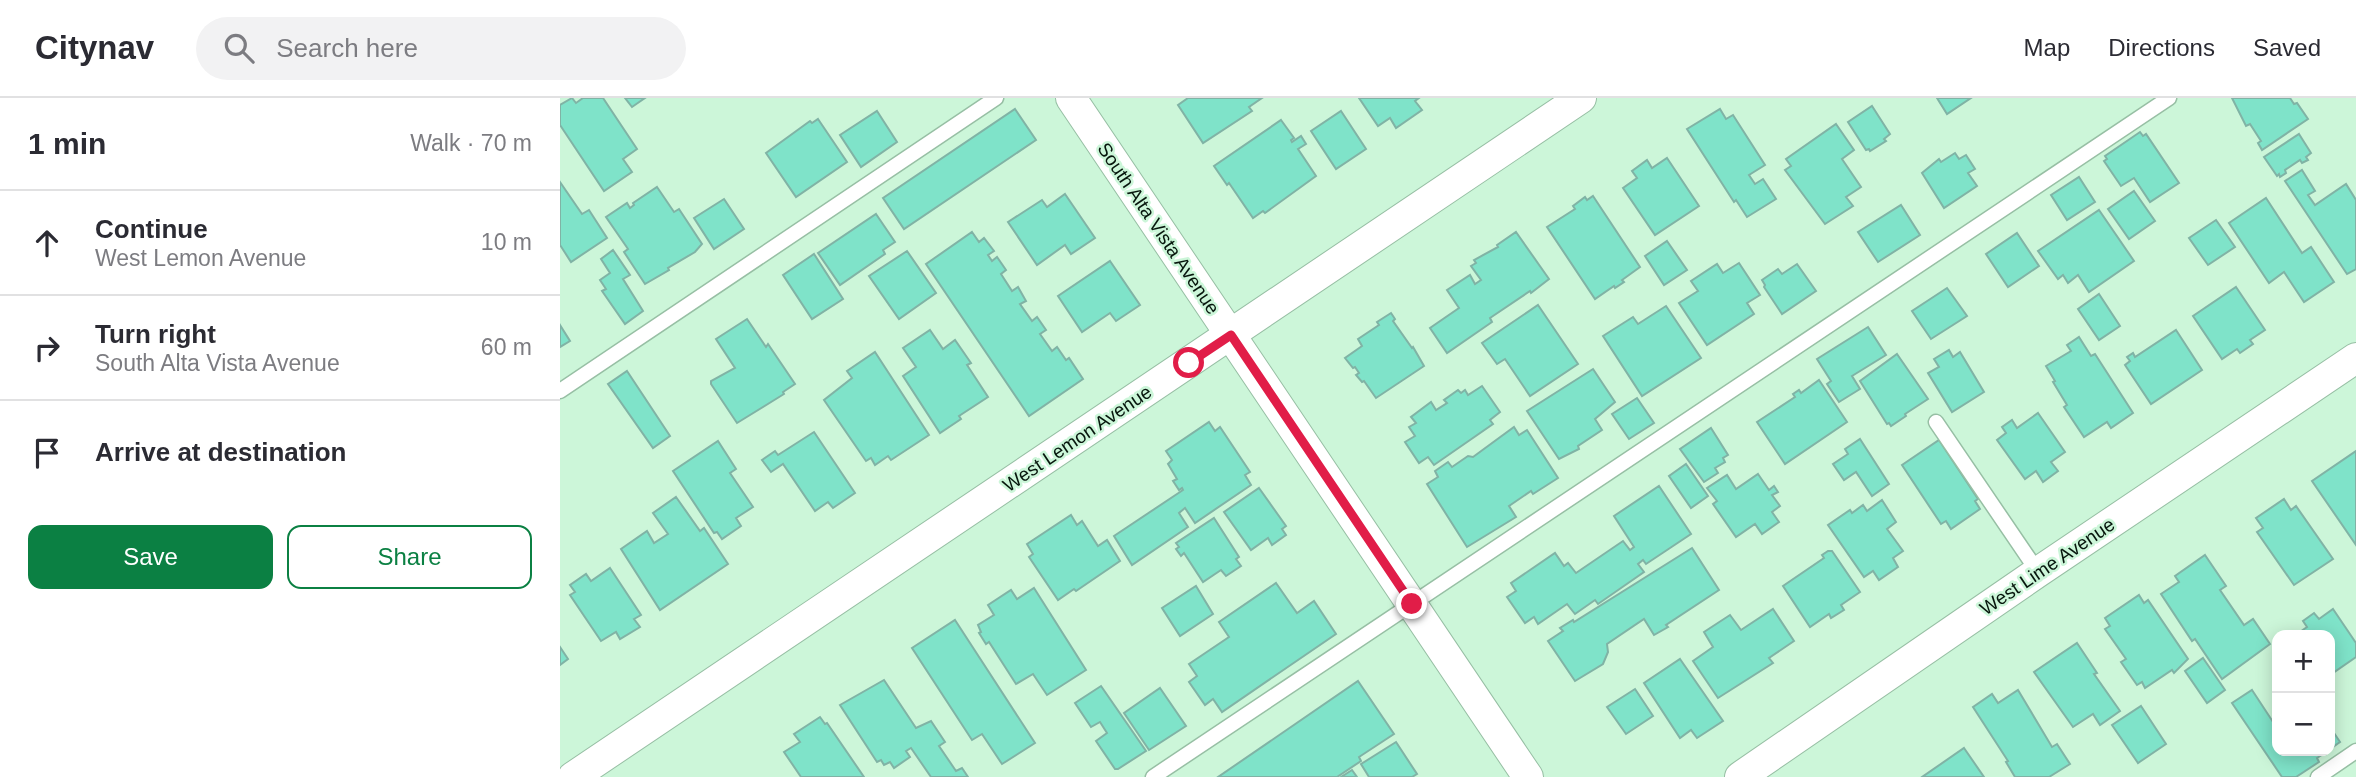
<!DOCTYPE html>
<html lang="en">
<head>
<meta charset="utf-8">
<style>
	:root { --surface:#fff; --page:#f2f2f3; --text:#2b2b33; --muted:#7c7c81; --line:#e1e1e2; --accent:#0b8043 }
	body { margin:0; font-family:Helvetica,sans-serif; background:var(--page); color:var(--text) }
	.controls { position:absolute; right:21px; bottom:21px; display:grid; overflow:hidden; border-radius:14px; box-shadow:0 4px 18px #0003 }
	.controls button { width:63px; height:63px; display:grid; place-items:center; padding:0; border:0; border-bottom:2px solid var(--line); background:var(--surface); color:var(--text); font:35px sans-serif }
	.stop { position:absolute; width:21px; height:21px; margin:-16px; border:5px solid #e11d48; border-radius:50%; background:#fff }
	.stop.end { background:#e11d48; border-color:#fff; box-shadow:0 2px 7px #0008 }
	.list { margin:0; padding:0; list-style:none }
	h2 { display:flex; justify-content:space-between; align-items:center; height:91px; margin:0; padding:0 28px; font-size:30px }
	h2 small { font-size:23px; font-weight:400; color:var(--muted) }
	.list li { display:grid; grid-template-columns:46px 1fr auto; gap:21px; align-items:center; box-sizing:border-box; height:105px; padding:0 28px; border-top:2px solid var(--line) }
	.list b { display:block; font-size:26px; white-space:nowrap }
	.list p { margin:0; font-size:23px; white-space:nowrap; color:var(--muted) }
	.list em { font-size:23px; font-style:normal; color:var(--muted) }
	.actions { display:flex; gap:14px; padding:21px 28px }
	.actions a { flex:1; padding:16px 0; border:2px solid var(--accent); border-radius:14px; text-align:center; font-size:24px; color:var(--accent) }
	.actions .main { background:var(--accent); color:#fff }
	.icon { flex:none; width:38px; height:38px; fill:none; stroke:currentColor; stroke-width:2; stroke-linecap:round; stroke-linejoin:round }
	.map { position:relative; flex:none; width:1796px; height:679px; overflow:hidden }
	header { display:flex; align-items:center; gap:42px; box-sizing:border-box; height:98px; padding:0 35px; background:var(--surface); border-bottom:2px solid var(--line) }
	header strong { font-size:33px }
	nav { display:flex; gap:38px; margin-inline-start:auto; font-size:24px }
	.search { width:490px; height:63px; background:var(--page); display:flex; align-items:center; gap:18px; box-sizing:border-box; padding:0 24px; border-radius:38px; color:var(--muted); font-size:26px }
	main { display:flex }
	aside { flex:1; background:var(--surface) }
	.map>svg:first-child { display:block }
</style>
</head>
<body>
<header>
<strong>Citynav</strong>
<div class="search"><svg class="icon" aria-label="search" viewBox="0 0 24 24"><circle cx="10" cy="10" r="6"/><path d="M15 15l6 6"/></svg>Search here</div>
<nav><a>Map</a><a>Directions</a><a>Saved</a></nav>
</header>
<main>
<aside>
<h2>1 min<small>Walk · 70 m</small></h2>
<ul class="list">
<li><svg class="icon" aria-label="ahead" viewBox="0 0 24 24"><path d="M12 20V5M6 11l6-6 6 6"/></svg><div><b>Continue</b><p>West Lemon Avenue</p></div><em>10 m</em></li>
<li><svg class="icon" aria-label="right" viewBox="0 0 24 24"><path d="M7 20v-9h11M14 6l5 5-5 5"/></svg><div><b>Turn right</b><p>South Alta Vista Avenue</p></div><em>60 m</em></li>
<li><svg class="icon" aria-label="arrive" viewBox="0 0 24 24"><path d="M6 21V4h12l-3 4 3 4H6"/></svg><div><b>Arrive at destination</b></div></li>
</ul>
<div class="actions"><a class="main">Save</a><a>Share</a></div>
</aside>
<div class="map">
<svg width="1796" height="679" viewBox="0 0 1796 679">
	<rect width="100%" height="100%" fill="#ccf6d9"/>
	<g fill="#7fe3c9" stroke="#80b3a5" stroke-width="2">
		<path d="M12,0L16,5L23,0H43L77,51L63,61L72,74L44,93L0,27V7Z"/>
		<path d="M65,0H85L72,9Z"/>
		<path d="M628,0H702L689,9L692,13L643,45L618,7Z"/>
		<path d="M799,0H859L855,3L862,12L836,30L830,20L818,28Z"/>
		<path d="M1377,0H1411L1387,16Z"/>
		<path d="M1672,0H1730L1734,6L1737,5L1748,21L1702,52L1698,45L1701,43L1690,26L1686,28Z"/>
		<path d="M1312,8L1330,36L1324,41L1326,43L1310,53L1309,51L1306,52L1288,24Z"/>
		<path d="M455,11L476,42L344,131L323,100Z"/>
		<path d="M1160,11L1166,21L1173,17L1205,67L1189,77L1195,86L1203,81L1216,101L1187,119L1176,102L1174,104L1127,31Z"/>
		<path d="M317,13L337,44L301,69L280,37Z"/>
		<path d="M781,13L806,51L776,71L751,33Z"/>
		<path d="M258,21L287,64L236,99L206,55L250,23L252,25Z"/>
		<path d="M721,22L734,40L731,42L732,44L741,38L746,46L738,51L756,78L705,115L703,113L693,120L669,85L667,87L654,68Z"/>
		<path d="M1276,26L1294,52L1282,61L1301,89L1286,99L1293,108L1265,126L1225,72L1231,68L1226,61Z"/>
		<path d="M1580,34L1583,38L1586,36L1619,85L1590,104L1574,80L1561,88L1544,63L1547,61L1545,58Z"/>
		<path d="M1739,36L1751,55L1746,59L1748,62L1742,65L1740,62L1725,72L1726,75L1720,79L1719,76L1717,78L1704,59Z"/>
		<path d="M1395,55L1399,61L1406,57L1415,71L1408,75L1417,88L1384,110L1362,75L1379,61L1381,64Z"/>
		<path d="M1107,60L1139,108L1095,137L1063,90L1077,80L1072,73L1087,62L1092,70Z"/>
		<path d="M1742,72L1755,93L1748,97L1755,107L1786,86L1796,102V171L1787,176L1725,83Z"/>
		<path d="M1519,79L1535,104L1507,122L1491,97Z"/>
		<path d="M0,84L22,116L29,112L47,140L11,164L0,147Z"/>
		<path d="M97,89L114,114L119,111L142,146L135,154L108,170L109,172L85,186L64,154L68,151L46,119L67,105L70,110L74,107L73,105Z"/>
		<path d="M1574,93L1595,123L1569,141L1548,111Z"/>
		<path d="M505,96L535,140L511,156L505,147L477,167L448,124L482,102L487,109Z"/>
		<path d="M1033,98L1080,169L1062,182L1064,184L1055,190L1054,188L1035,201L987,129L1015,111L1013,108L1025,99L1027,102Z"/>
		<path d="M1706,100L1742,155L1751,149L1774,184L1744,204L1724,174L1709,185L1669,125Z"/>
		<path d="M164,101L184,131L154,151L134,120Z"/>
		<path d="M1341,107L1360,137L1318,164L1298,134Z"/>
		<path d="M1539,112L1574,163L1529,194L1518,177L1508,185L1503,177L1498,181L1478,153Z"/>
		<path d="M316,116L335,144L323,152L325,156L280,187L258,155Z"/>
		<path d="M1656,122L1675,149L1648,167L1629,140Z"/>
		<path d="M412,134L419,144L424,140L434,153L428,157L432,163L437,159L446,172L441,176L452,193L458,189L466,203L460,206L472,223L477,219L486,232L480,236L492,253L497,249L506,262L509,260L523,281L469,318L366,166Z"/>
		<path d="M956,134L989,181L971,195L970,193L930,220L932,224L887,255L870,230L899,210L887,192L910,177L915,186L921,182L911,168L916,165L914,162L938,149L937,147Z"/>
		<path d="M1457,135L1479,168L1448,189L1426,156Z"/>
		<path d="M1107,143L1127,172L1104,187L1085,158Z"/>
		<path d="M53,152L70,177L63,181L83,213L65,226L42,193L46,191L40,182L50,175L41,161Z"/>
		<path d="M347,153L376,195L339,221L309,178Z"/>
		<path d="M254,156L283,201L252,221L223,177Z"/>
		<path d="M550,163L580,207L556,223L550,215L522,234L498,198Z"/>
		<path d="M1179,165L1200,197L1187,205L1194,216L1147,247L1119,205L1138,193L1131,183L1157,166L1163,175Z"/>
		<path d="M1237,166L1256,193L1222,216L1204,189L1205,187L1202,182L1218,171L1222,176Z"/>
		<path d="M1676,189L1705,232L1690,242L1693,246L1680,255L1677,251L1662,261L1633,218Z"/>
		<path d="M1387,190L1407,218L1371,241L1352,213Z"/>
		<path d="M1539,196L1560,228L1539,242L1518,211Z"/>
		<path d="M978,207L1018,266L970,298L945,261L937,266L922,245Z"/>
		<path d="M1106,208L1141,260L1082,298L1043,238L1073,219L1078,226Z"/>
		<path d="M831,215L835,221L833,223L852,250L853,249L864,268L816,300L804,283L802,284L796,277L799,275L795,269L793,270L785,260L802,248L798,241L819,227L817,224Z"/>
		<path d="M187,221L206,249L208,246L235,286L223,294L224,296L177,325L151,286V283L175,270L156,241Z"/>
		<path d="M0,227L10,243L0,249Z"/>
		<path d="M1308,229L1326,257L1292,278L1300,291L1279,304L1267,286L1271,283L1257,261Z"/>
		<path d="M370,232L383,251L395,242L411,265L407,267L428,299L399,318L401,321L380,335L343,278L356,269L343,250Z"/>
		<path d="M1616,232L1642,272L1591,306L1565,267L1570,263L1567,259L1573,255L1575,259Z"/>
		<path d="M1519,239L1531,258L1535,256L1573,315L1551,330L1547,324L1524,339L1504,309L1507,307L1493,284L1495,283L1486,268L1511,253L1507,247Z"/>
		<path d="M1389,252L1393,259L1400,254L1424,294L1392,314L1368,275L1379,269L1374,261Z"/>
		<path d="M315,254L369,337L331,362L328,358L315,367L311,360L306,363L264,302L292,280L287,273Z"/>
		<path d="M1337,256L1368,301L1345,316L1346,318L1331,328L1329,325L1327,326L1300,283Z"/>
		<path d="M1033,271L1055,304L1035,321L1042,332L1018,348L1019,351L999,361L967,313Z"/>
		<path d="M67,273L110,338L93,350L48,286Z"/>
		<path d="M1259,282L1287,324L1225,366L1197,324L1235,299L1233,296L1239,292L1241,295Z"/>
		<path d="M922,288L940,314L930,322L933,326L874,367L868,359L859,365L845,344L855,338L849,329L856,325L851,319L871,304L876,312L887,305L884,302L898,292L901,295L905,292L908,297Z"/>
		<path d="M1077,300L1094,325L1069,341L1052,316Z"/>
		<path d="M1478,315L1505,354L1491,364L1498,373L1483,384L1476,373L1465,381L1437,342L1446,335L1442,329L1452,322L1457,330Z"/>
		<path d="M649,324L655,333L660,329L690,374L685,377L691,387L635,425L625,410L619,415L628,429L572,467L554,438L623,392L622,390L619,392L613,383L617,381L608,366L612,362L606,353Z"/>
		<path d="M954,329L959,337L967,332L998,380L973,396L971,393L949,408L956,419L907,449L867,386L878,379L875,373L888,364L892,369L908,358L913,359Z"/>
		<path d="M1151,330L1168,357L1163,360L1165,364L1155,370L1158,375L1144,384L1120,351Z"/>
		<path d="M254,334L295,395L273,410L268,404L255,413L223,366L211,374L202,362L215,353L218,357Z"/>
		<path d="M1300,341L1329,386L1312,398L1296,374L1284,382L1273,366L1288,356L1285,351Z"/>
		<path d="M1379,342L1418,401L1415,403L1420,411L1391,431L1386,423L1381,426L1342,367Z"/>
		<path d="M158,343L176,371L170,375L193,409L176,420L181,428L162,441L157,434L154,435L113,373Z"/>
		<path d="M1796,353V447L1752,383Z"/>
		<path d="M1126,366L1148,398L1131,410L1109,378Z"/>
		<path d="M1198,376L1209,392L1214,388L1218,394L1212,397L1220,408L1212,414L1219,424L1202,436L1195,426L1176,439L1153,406L1157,403L1147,390L1167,377L1176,391Z"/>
		<path d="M1099,388L1131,436L1086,466L1083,462L1078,466L1084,474L1038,506L1035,502L1015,516L1007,506L978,526L974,519L965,525L947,499L956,493L951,485L995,455L1004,468L1008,465L1016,475L1063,443L1070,452L1074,449L1054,418Z"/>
		<path d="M699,390L726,428L722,431L726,437L712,447L708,440L691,452L664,414Z"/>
		<path d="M116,399L140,433L144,430L168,466L100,512L61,451L87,433L94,445L108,436L93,415Z"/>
		<path d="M1724,401L1731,412L1736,408L1773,461L1734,487L1697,434L1703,430L1696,420Z"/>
		<path d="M1322,402L1336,424L1327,431L1343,453L1333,460L1338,469L1319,482L1313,473L1304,479L1268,427L1290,412L1292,415L1303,407L1307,413Z"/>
		<path d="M511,417L517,427L522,423L538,448L547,442L560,463L516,493L514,491L498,502L469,459L473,456L467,446Z"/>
		<path d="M654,420L679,459L676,461L681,468L666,478L661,472L643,484L624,455L621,458L616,451L619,449L616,445Z"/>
		<path d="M1132,450L1159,492L1106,527L1108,529L1094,537L1084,521L1047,546L1048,554L1043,566L1015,583L988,543L1003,533L1000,530L1013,522L1014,524Z"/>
		<path d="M1268,453H1272L1300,494L1281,507L1284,512L1271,520L1269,516L1250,529L1223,488L1264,460L1262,457Z"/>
		<path d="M1645,457L1666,488L1660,492L1684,527L1693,521L1710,546L1662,581L1635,541L1632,543L1601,496L1619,484L1615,478Z"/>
		<path d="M50,470L81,517L74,521L80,529L60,541L56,534L41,543L10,497L15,494L10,487L26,476L31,483Z"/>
		<path d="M716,485L737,515L754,503L776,536L662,614L653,601L645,607L629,584L637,578L629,566L669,539L659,524Z"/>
		<path d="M636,488L653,516L620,538L602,510Z"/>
		<path d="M474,490L526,572L487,597L473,576L456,586L429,544L426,546L419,535L421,534L418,527L434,517L428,507L451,492L457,501Z"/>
		<path d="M1579,497L1584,505L1588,502L1628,561L1614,575L1612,572L1585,590L1582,584L1577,587L1561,564L1566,561L1545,531L1550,528L1545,520Z"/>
		<path d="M1213,511L1234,543L1209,560L1213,565L1158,600L1133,563L1153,549L1144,534L1170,517L1181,532Z"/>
		<path d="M1773,511L1796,545V559L1770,577V537L1737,536L1747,529L1743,523L1754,515L1759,521Z"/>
		<path d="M395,522L475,645L442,666L422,636L412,642L352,550Z"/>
		<path d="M1517,545L1537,575L1534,576L1560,613L1540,627L1533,616L1513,629L1474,574Z"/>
		<path d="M0,549L8,561L0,567Z"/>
		<path d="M1643,560L1665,592L1647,605L1625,573Z"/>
		<path d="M1120,561L1163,623L1137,640L1131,632L1120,640L1084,585Z"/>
		<path d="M324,582L356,630L371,623L385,644L379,648L396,673L402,670L408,679H371L351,650L346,653L350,659L334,670L330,664L324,667L321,662L317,664L280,607Z"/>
		<path d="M798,583L834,636L799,659L801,663L777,679H658Z"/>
		<path d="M541,588L586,653L558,671H555L536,643L547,635L540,624L531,629L515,605Z"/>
		<path d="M600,590L626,628L589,652L564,615Z"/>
		<path d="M1075,591L1093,618L1066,636L1047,609Z"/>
		<path d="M1458,592L1492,649L1497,646L1510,666L1489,679H1455L1446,664L1448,663L1413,609L1432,596L1438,605Z"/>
		<path d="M1692,592L1717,630V653H1768L1757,660L1759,664L1736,679H1722L1672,605Z"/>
		<path d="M1581,608L1606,646L1578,665L1552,627Z"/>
		<path d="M260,619L265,626L267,625L304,679H241L224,654L240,644L234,636Z"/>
		<path d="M1770,629L1780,644L1770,651Z"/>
		<path d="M836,644L857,676L852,679H809L801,666Z"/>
		<path d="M1404,650L1424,679H1362Z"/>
		<path d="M792,672L797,679H781Z"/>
	</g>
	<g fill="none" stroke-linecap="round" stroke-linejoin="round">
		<g stroke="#97bfa4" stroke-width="17">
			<g id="service">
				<path d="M0,293L436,0"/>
				<path d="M1376,324L1478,474"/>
				<path d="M593,679L1609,0"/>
				<path d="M1758,679L1796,653"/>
			</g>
		</g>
		<g stroke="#97bfa4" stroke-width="32">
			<g id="minor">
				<path d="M511,0L968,679"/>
				<path d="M13,679L1021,0"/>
				<path d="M1180,679L1478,474L1796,260"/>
			</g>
		</g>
		<use href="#service" stroke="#fff" stroke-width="14"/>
		<use href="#minor" stroke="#fff" stroke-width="30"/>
	</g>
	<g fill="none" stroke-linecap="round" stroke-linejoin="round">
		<path stroke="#e11d48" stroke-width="9" d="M629,265L671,237L852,506"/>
	</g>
	<g text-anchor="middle" stroke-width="5" stroke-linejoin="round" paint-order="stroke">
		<g font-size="19" fill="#07160d" stroke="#ccf6d9">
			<text transform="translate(599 130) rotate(56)" y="7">South Alta Vista Avenue</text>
			<text transform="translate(517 340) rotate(-34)" y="7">West Lemon Avenue</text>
			<text transform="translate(1487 468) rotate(-34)" y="7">West Lime Avenue</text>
		</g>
	</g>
</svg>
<div class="controls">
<button>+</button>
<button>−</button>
</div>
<div class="stop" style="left:629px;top:265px"></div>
<div class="stop end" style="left:852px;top:506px"></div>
</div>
</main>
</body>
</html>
